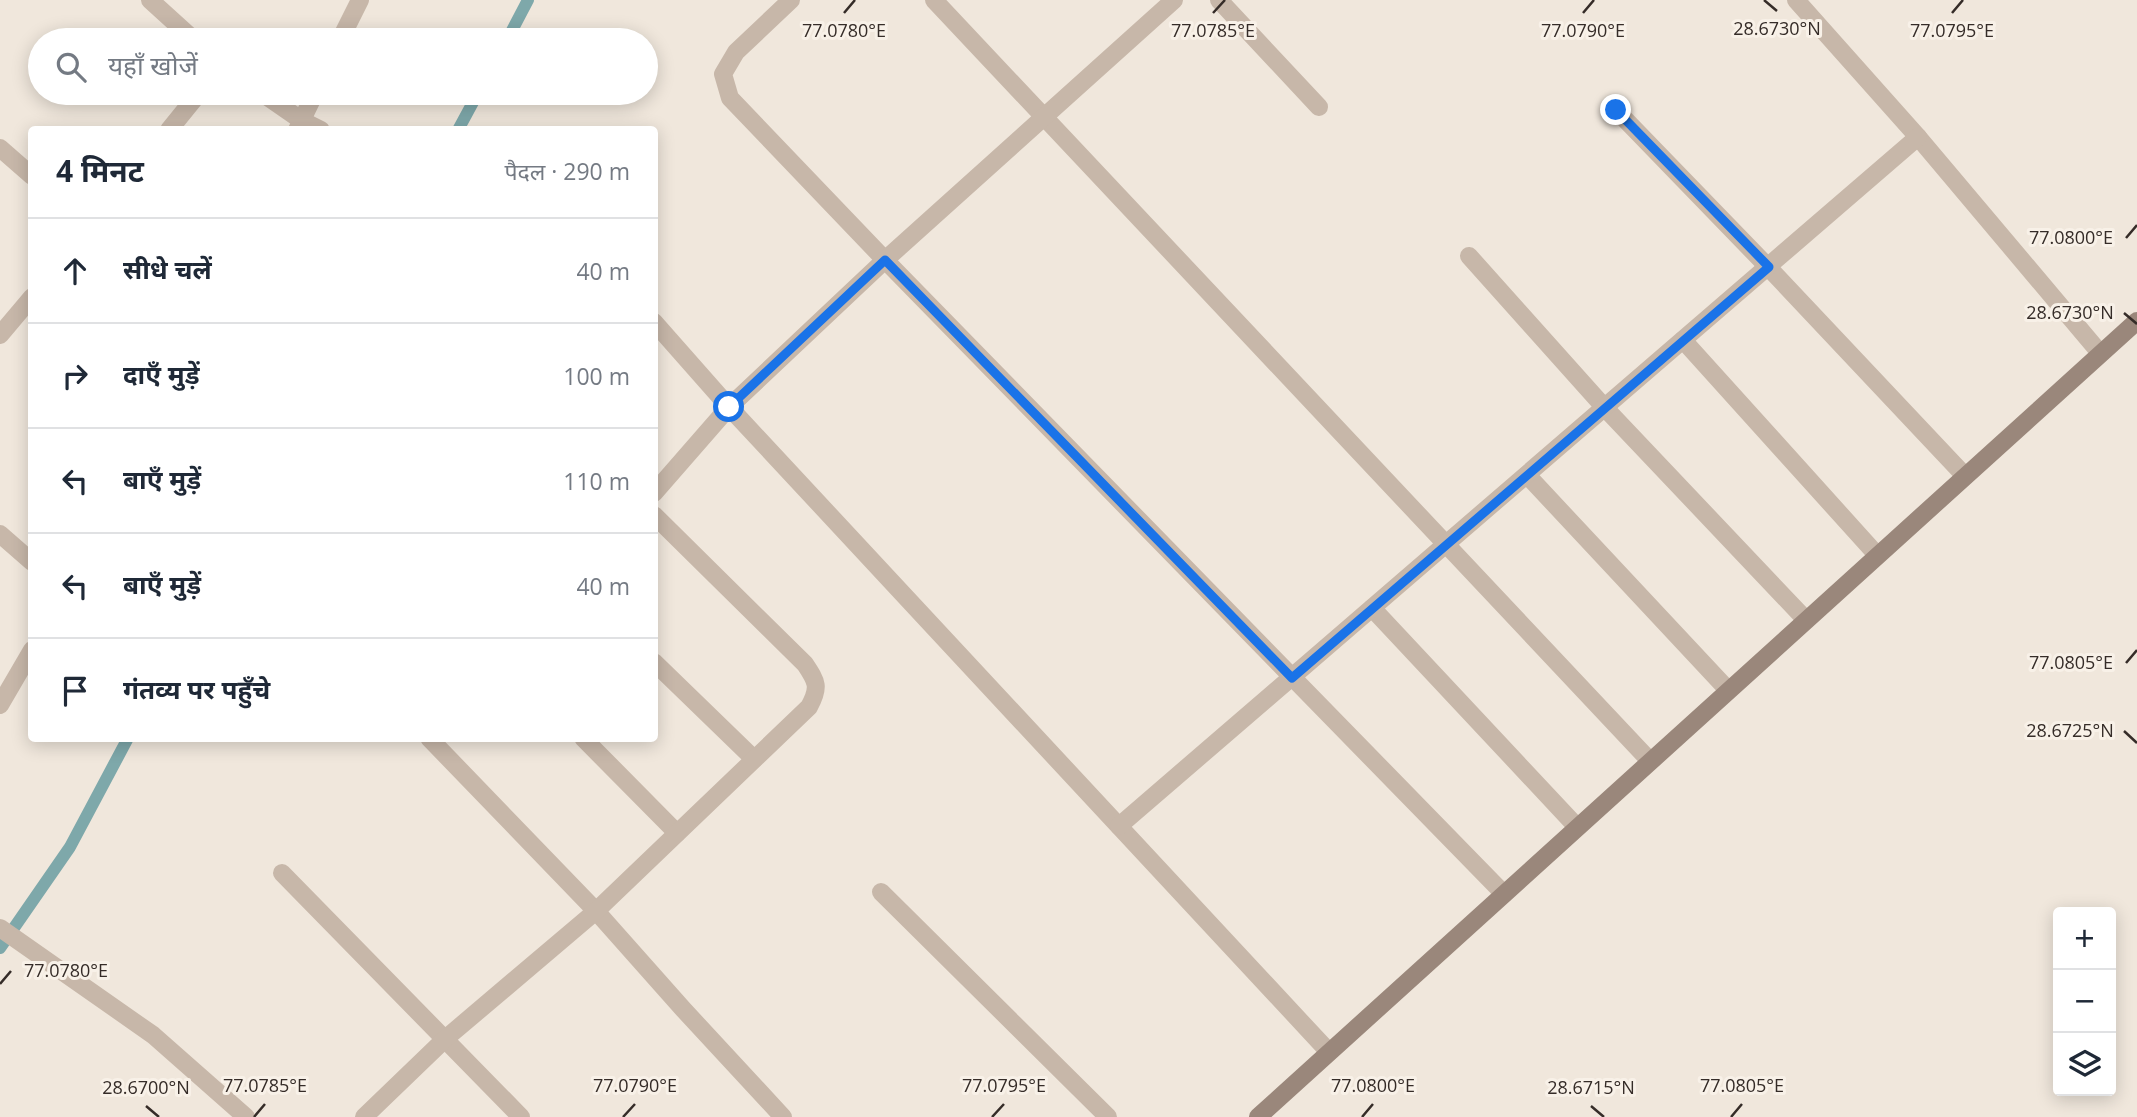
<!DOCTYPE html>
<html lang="hi">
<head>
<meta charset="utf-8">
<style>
	:root { --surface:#fff; --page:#f6f6f7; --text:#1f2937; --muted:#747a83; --line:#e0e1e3 }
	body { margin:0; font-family:"Open Sans","Noto Sans Devanagari",sans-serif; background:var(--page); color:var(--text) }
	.controls { position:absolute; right:21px; bottom:21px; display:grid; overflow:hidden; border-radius:7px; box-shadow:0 4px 18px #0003 }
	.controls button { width:63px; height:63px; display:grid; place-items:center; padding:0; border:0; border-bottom:2px solid var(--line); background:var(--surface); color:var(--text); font:35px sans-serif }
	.stop { position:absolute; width:21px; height:21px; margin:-16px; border:5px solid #1a73e8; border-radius:50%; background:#fff }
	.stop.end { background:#1a73e8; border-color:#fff; box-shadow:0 2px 7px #0008 }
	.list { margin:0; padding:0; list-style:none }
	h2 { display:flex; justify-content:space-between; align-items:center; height:91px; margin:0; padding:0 28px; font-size:30px }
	h2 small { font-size:23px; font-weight:400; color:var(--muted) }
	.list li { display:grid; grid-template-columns:46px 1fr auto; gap:21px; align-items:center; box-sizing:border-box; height:105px; padding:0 28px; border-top:2px solid var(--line) }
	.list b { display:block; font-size:26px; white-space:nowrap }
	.list em { font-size:23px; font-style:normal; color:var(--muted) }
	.icon { flex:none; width:38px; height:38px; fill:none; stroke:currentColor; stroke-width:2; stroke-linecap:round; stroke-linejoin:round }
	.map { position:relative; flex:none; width:2137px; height:1117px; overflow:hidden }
	.search { position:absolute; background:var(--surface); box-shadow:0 4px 18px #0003; left:28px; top:28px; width:630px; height:77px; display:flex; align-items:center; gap:18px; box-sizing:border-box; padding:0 24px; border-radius:38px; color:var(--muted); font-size:26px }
	.panel { position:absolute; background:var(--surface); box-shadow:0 4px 18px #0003; left:28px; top:126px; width:630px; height:616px; border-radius:7px }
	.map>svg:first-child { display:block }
</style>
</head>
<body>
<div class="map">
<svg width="2137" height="1117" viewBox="0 0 2137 1117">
	<rect width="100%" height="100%" fill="#f0e7dc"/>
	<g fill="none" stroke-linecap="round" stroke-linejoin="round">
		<g stroke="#7ea8aa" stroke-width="12">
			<path d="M507,40L528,0"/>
			<path d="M458,130L478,93"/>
			<path d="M0,948L70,847L128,738"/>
		</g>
		<g stroke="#c7b7a9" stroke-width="18">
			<path d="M150,0L194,40"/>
			<path d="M791,0L736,52L723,74L730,98L885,260L1504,894"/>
			<path d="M934,0L1650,761"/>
			<path d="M1219,0L1319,107"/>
			<path d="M1796,0L1918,137L2100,353"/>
			<path d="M340,40L360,0"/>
			<path d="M262,93L301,120L321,130"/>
			<path d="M1616,110L1768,267L1965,476"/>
			<path d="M169,130L199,93"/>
			<path d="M297,130L315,93"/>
			<path d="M0,148L32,176"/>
			<path d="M1469,256L1605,408L1806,620"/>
			<path d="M654,322L729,407L1329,1052"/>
			<path d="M0,335L32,297"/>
			<path d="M1683,340L1877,555"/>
			<path d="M1527,475L1728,690"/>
			<path d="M654,493L729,407L885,260L1174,0"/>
			<path d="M0,534L32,562"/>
			<path d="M1372,608L1577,827"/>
			<path d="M654,662L754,759"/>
			<path d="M0,705L32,650"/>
			<path d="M429,738L596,911L683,1009L783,1117"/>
			<path d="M583,738L677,833"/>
			<path d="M1119,826L1918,137"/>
			<path d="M282,873L521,1117"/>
			<path d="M881,892L1108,1117"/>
			<path d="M0,928L153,1035L246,1117"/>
			<path d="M364,1117L445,1039L596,911L809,707C820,687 817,682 805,664L654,515"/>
		</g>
		<path stroke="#9a877b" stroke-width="18" d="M1258,1117L2137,321"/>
	</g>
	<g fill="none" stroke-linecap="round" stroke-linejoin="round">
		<path stroke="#1a73e8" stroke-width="9" d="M729,407L885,260L1292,678L1769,267L1616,110"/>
	</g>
	<path fill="none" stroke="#352c28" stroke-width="2.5" d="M1764,0L1777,11M844,13L855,0M1213,13L1225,0M1583,13L1594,0M1952,13L1963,0M2126,238L2137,225M2124,313L2137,324M2126,663L2137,650M2124,731L2137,743M0,984L11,971M146,1106L159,1117M1591,1106L1604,1117M254,1117L265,1104M623,1117L635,1104M992,1117L1004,1104M1362,1117L1373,1104M1731,1117L1742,1104"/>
	<g font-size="18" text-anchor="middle" fill="#352c28" stroke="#f8f1e8" stroke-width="6" stroke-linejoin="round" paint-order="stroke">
		<text x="1777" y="35">28.6730°N</text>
		<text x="1213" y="37">77.0785°E</text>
		<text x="1583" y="37">77.0790°E</text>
		<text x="1952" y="37">77.0795°E</text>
		<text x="844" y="37">77.0780°E</text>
		<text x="2071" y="244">77.0800°E</text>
		<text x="2070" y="319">28.6730°N</text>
		<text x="2071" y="669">77.0805°E</text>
		<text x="2070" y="737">28.6725°N</text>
		<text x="66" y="977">77.0780°E</text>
		<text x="265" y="1092">77.0785°E</text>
		<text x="635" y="1092">77.0790°E</text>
		<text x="1004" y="1092">77.0795°E</text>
		<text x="1373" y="1092">77.0800°E</text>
		<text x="1742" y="1092">77.0805°E</text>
		<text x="146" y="1094">28.6700°N</text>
		<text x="1591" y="1094">28.6715°N</text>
	</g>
</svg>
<div class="controls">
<button>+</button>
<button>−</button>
<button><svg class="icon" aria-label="layers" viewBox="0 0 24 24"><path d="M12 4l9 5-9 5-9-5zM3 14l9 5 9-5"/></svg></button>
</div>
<div class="stop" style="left:729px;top:407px"></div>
<div class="stop end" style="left:1616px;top:110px"></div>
<div class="search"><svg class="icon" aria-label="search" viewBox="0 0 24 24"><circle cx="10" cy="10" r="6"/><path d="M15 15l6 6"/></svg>यहाँ खोजें</div>
<section class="panel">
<h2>4 मिनट<small>पैदल · 290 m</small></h2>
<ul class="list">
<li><svg class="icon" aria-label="ahead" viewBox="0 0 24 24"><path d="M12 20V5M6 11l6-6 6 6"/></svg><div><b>सीधे चलें</b></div><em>40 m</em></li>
<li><svg class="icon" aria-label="right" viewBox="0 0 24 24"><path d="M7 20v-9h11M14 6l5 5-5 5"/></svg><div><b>दाएँ मुड़ें</b></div><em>100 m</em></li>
<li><svg class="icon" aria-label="left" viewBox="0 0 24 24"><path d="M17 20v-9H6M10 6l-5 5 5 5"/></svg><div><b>बाएँ मुड़ें</b></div><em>110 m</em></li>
<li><svg class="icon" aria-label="left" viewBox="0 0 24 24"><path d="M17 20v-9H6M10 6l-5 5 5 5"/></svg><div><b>बाएँ मुड़ें</b></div><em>40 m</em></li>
<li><svg class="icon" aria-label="arrive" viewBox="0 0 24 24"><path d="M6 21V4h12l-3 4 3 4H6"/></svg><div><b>गंतव्य पर पहुँचे</b></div></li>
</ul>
</section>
</div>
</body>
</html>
